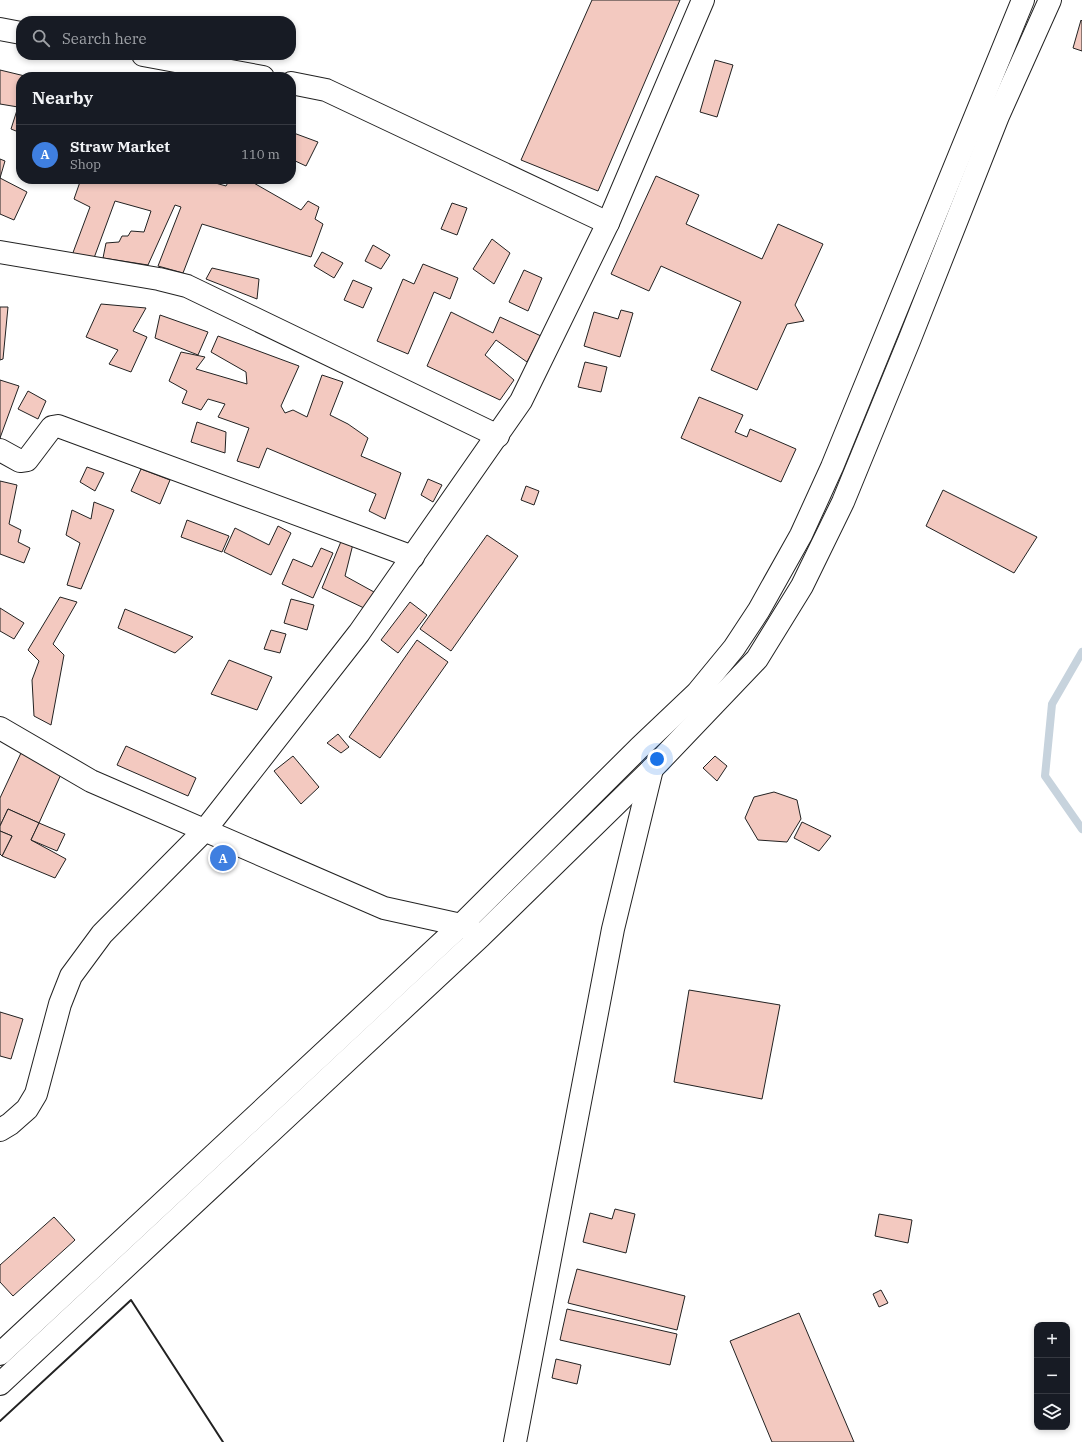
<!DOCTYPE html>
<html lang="en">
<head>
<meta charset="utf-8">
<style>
	:root { --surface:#171b24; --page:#242831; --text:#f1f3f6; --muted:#9ea1a6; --line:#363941; --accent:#0b8043 }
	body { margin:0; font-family:"IBM Plex Serif",serif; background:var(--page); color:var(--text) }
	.controls { position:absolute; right:12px; bottom:12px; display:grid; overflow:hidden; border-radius:8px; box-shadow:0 2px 6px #0003 }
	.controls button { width:36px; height:36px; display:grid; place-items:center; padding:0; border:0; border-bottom:1px solid var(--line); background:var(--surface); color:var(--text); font:20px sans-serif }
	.you { position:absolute; left:657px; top:759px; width:14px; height:14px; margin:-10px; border:3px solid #fff; border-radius:50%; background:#1a73e8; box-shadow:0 0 0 6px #1a73e833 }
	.badge { display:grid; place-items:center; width:26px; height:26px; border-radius:50%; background:var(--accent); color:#fff; font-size:13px; font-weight:700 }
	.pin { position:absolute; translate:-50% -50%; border:2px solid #fff; box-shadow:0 1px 4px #0006 }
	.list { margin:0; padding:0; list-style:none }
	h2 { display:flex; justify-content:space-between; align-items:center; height:52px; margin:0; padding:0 16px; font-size:17px }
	h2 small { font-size:13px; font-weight:400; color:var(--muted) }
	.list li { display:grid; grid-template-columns:26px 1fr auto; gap:12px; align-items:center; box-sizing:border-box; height:60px; padding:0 16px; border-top:1px solid var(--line) }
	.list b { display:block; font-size:15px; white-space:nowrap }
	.list p { margin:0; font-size:13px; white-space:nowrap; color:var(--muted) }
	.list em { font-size:13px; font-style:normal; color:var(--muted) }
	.icon { flex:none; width:22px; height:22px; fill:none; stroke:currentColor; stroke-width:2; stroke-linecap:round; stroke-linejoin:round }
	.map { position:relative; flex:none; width:1082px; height:1442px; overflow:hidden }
	.search { position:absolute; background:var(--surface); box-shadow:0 2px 6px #0003; left:16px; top:16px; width:280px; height:44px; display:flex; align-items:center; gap:10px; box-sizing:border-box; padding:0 14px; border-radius:16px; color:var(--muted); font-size:15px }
	.panel { position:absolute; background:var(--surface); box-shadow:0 2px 6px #0003; left:16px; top:72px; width:280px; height:112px; border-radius:16px }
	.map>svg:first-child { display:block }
</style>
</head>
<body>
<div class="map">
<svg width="1082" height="1442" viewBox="0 0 1082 1442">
	<rect width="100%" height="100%" fill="#fff"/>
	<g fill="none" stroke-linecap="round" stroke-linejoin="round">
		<path stroke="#c7d3dd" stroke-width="8" d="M1082,652L1052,704L1045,776L1082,829"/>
	</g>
	<g fill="#f3c9c0" stroke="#222">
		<path d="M592,0H680L598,191L521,160Z"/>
		<path d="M1081,20L1082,21V51L1073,48Z"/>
		<path d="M715,60L733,65L717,117L700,112Z"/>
		<path d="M0,70L29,77H21V133L11,129L18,107L0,104Z"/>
		<path d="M291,132L318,142L306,166L291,159Z"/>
		<path d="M0,159L5,161L0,178Z"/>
		<path d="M656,176L699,195L686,224L762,259L778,224L823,244L795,305L804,321L787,324L757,390L711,370L741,302L661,266L649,291L611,274Z"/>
		<path d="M0,178L27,192L14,220L0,214Z"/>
		<path d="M81,179H154L163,182L165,179H211L212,182L226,186L230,179H253L252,182L301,210L308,201L319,207L315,219L323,224L311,257L202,224L183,273L158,266L181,207L175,205L148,265L103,258L106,243L119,242L122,236H128L131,231L144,232L151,211L115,201L94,258H71L90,207L74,199Z"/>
		<path d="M452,203L467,208L457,235L441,229Z"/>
		<path d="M492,239L510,253L494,284L473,269Z"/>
		<path d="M373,245L390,255L381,269L365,261Z"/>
		<path d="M322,252L343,263L334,278L314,266Z"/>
		<path d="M423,264L458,278L450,299L434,292L408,354L377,341L403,279L414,284Z"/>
		<path d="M212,268L259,279L257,299L206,279Z"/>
		<path d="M524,270L542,278L528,311L509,302Z"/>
		<path d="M353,280L372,288L363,308L344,300Z"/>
		<path d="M101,304L146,308L133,331L147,337L131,372L109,364L118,350L86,337Z"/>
		<path d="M0,307H8L3,359L0,360Z"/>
		<path d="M621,310L633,313L620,357L584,346L594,312L618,319Z"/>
		<path d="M451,312L493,333L500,317L541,336L527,362L496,340L485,355L514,380L500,400L427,366Z"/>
		<path d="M160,315L208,332L198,355L155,338Z"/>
		<path d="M218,336L299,366L281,406L285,413L293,410L307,417L322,375L343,382L330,415L348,424L368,438L361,456L401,473L385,519L369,511L376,494L267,448L259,468L237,461L249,428L218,417L225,404L208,399L201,410L182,403L187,391L169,381L181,352L205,357L196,369L247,384L246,372L211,352Z"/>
		<path d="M585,362L607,367L601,392L578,387Z"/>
		<path d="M0,380L19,386L0,438Z"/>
		<path d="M28,391L46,401L38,419L18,409Z"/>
		<path d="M699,397L743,415L735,432L747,437L750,429L796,449L781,482L681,438Z"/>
		<path d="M197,422L226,432L225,453L191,442Z"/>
		<path d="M87,467L104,473L95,491L80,482Z"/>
		<path d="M141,469L170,480L160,504L131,491Z"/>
		<path d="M428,479L442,485L433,502L421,495Z"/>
		<path d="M0,481L17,485L9,524L21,530L18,542L30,548L24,563L0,554Z"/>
		<path d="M526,486L539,491L534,505L521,500Z"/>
		<path d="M943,490L1037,537L1014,573L926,526Z"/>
		<path d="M94,502L114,510L81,589L67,585L80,543L66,535L72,510L91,519Z"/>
		<path d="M187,520L229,536L222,552L181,537Z"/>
		<path d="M278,526L291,533L271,575L224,552L235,528L269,545Z"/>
		<path d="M487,535L518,556L451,651L420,629Z"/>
		<path d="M342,539L353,544L345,576L374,592L364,608L322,588Z"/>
		<path d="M321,548L333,553L313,598L282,584L293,559L312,567Z"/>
		<path d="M60,597L77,602L53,644L64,655L51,725L34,716L32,680L39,661L28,650Z"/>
		<path d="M291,599L314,605L307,630L284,623Z"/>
		<path d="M410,602L427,615L398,653L381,640Z"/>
		<path d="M0,608L24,623L14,639L0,631Z"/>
		<path d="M125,609L193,637L175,653L118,628Z"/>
		<path d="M271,630L286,634L280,653L264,649Z"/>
		<path d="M417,640L448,662L380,758L349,737Z"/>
		<path d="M229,660L272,677L257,710L211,694Z"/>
		<path d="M338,734L349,747L341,753L327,743Z"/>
		<path d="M126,746L196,778L188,796L117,765Z"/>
		<path d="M21,753L62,772L39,823L8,809L0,826V798Z"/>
		<path d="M293,756L319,787L301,804L274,771Z"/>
		<path d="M715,756L727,766L717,781L703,768Z"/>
		<path d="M774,792L797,800L801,819L787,842L758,840L745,818L754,797Z"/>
		<path d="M8,809L39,823L31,840L66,859L55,878L2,856L12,836L0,831V826Z"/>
		<path d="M802,822L831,836L819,851L794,838Z"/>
		<path d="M39,823L65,834L57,851L31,840Z"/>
		<path d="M0,831L12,836L2,856L0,854Z"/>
		<path d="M689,990L780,1005L762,1099L674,1082Z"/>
		<path d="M0,1012L23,1019L11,1059L0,1056Z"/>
		<path d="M615,1209L635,1214L626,1253L583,1242L590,1213L612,1219Z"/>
		<path d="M879,1214L912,1220L908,1243L875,1236Z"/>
		<path d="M54,1217L75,1240L13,1296L0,1282V1265Z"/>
		<path d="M577,1269L685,1296L677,1330L568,1303Z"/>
		<path d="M881,1290L888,1303L879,1307L873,1294Z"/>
		<path d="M567,1309L677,1334L670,1365L560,1340Z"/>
		<path d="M799,1313L854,1442H772L730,1341Z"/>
		<path d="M556,1359L581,1365L577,1384L552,1378Z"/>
	</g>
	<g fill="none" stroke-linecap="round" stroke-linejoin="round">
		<g stroke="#222" stroke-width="24">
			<g id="minor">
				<path d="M0,29L21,33"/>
				<path d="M143,55L263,77"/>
				<path d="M291,83L326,90L608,223"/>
				<path d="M0,252L159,279L187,286L498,436"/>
				<path d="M0,450L20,461L27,460L52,427L58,426L413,557"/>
				<path d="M0,728L91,781L384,908L461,925L471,930"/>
				<path d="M0,1130L10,1124L27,1109L36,1094L60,1004L71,976L102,934L205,830L359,633L521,401L608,223L703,0"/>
				<path d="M0,1354L461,925L639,748L697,693L734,648L759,610L801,535L832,467L1023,0"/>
				<path d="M0,1384L481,936L652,769L757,659L802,586L843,502L909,341L998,116L1050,0"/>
				<path d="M515,1442L613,929L652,769"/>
			</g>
		</g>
		<use href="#minor" stroke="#fff" stroke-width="22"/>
		<path stroke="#222" stroke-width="2" d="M0,1421L131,1300L223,1442"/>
	</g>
</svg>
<div class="controls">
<button>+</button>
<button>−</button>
<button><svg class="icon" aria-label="layers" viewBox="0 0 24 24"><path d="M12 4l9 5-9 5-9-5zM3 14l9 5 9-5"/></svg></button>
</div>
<div class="you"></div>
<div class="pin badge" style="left:223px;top:858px;background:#3f7fe0">A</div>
<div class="search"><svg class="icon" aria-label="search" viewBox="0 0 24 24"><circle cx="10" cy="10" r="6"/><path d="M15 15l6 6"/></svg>Search here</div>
<section class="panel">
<h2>Nearby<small></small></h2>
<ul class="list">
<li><span class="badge" style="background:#3f7fe0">A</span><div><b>Straw Market</b><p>Shop</p></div><em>110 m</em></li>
</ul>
</section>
</div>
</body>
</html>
